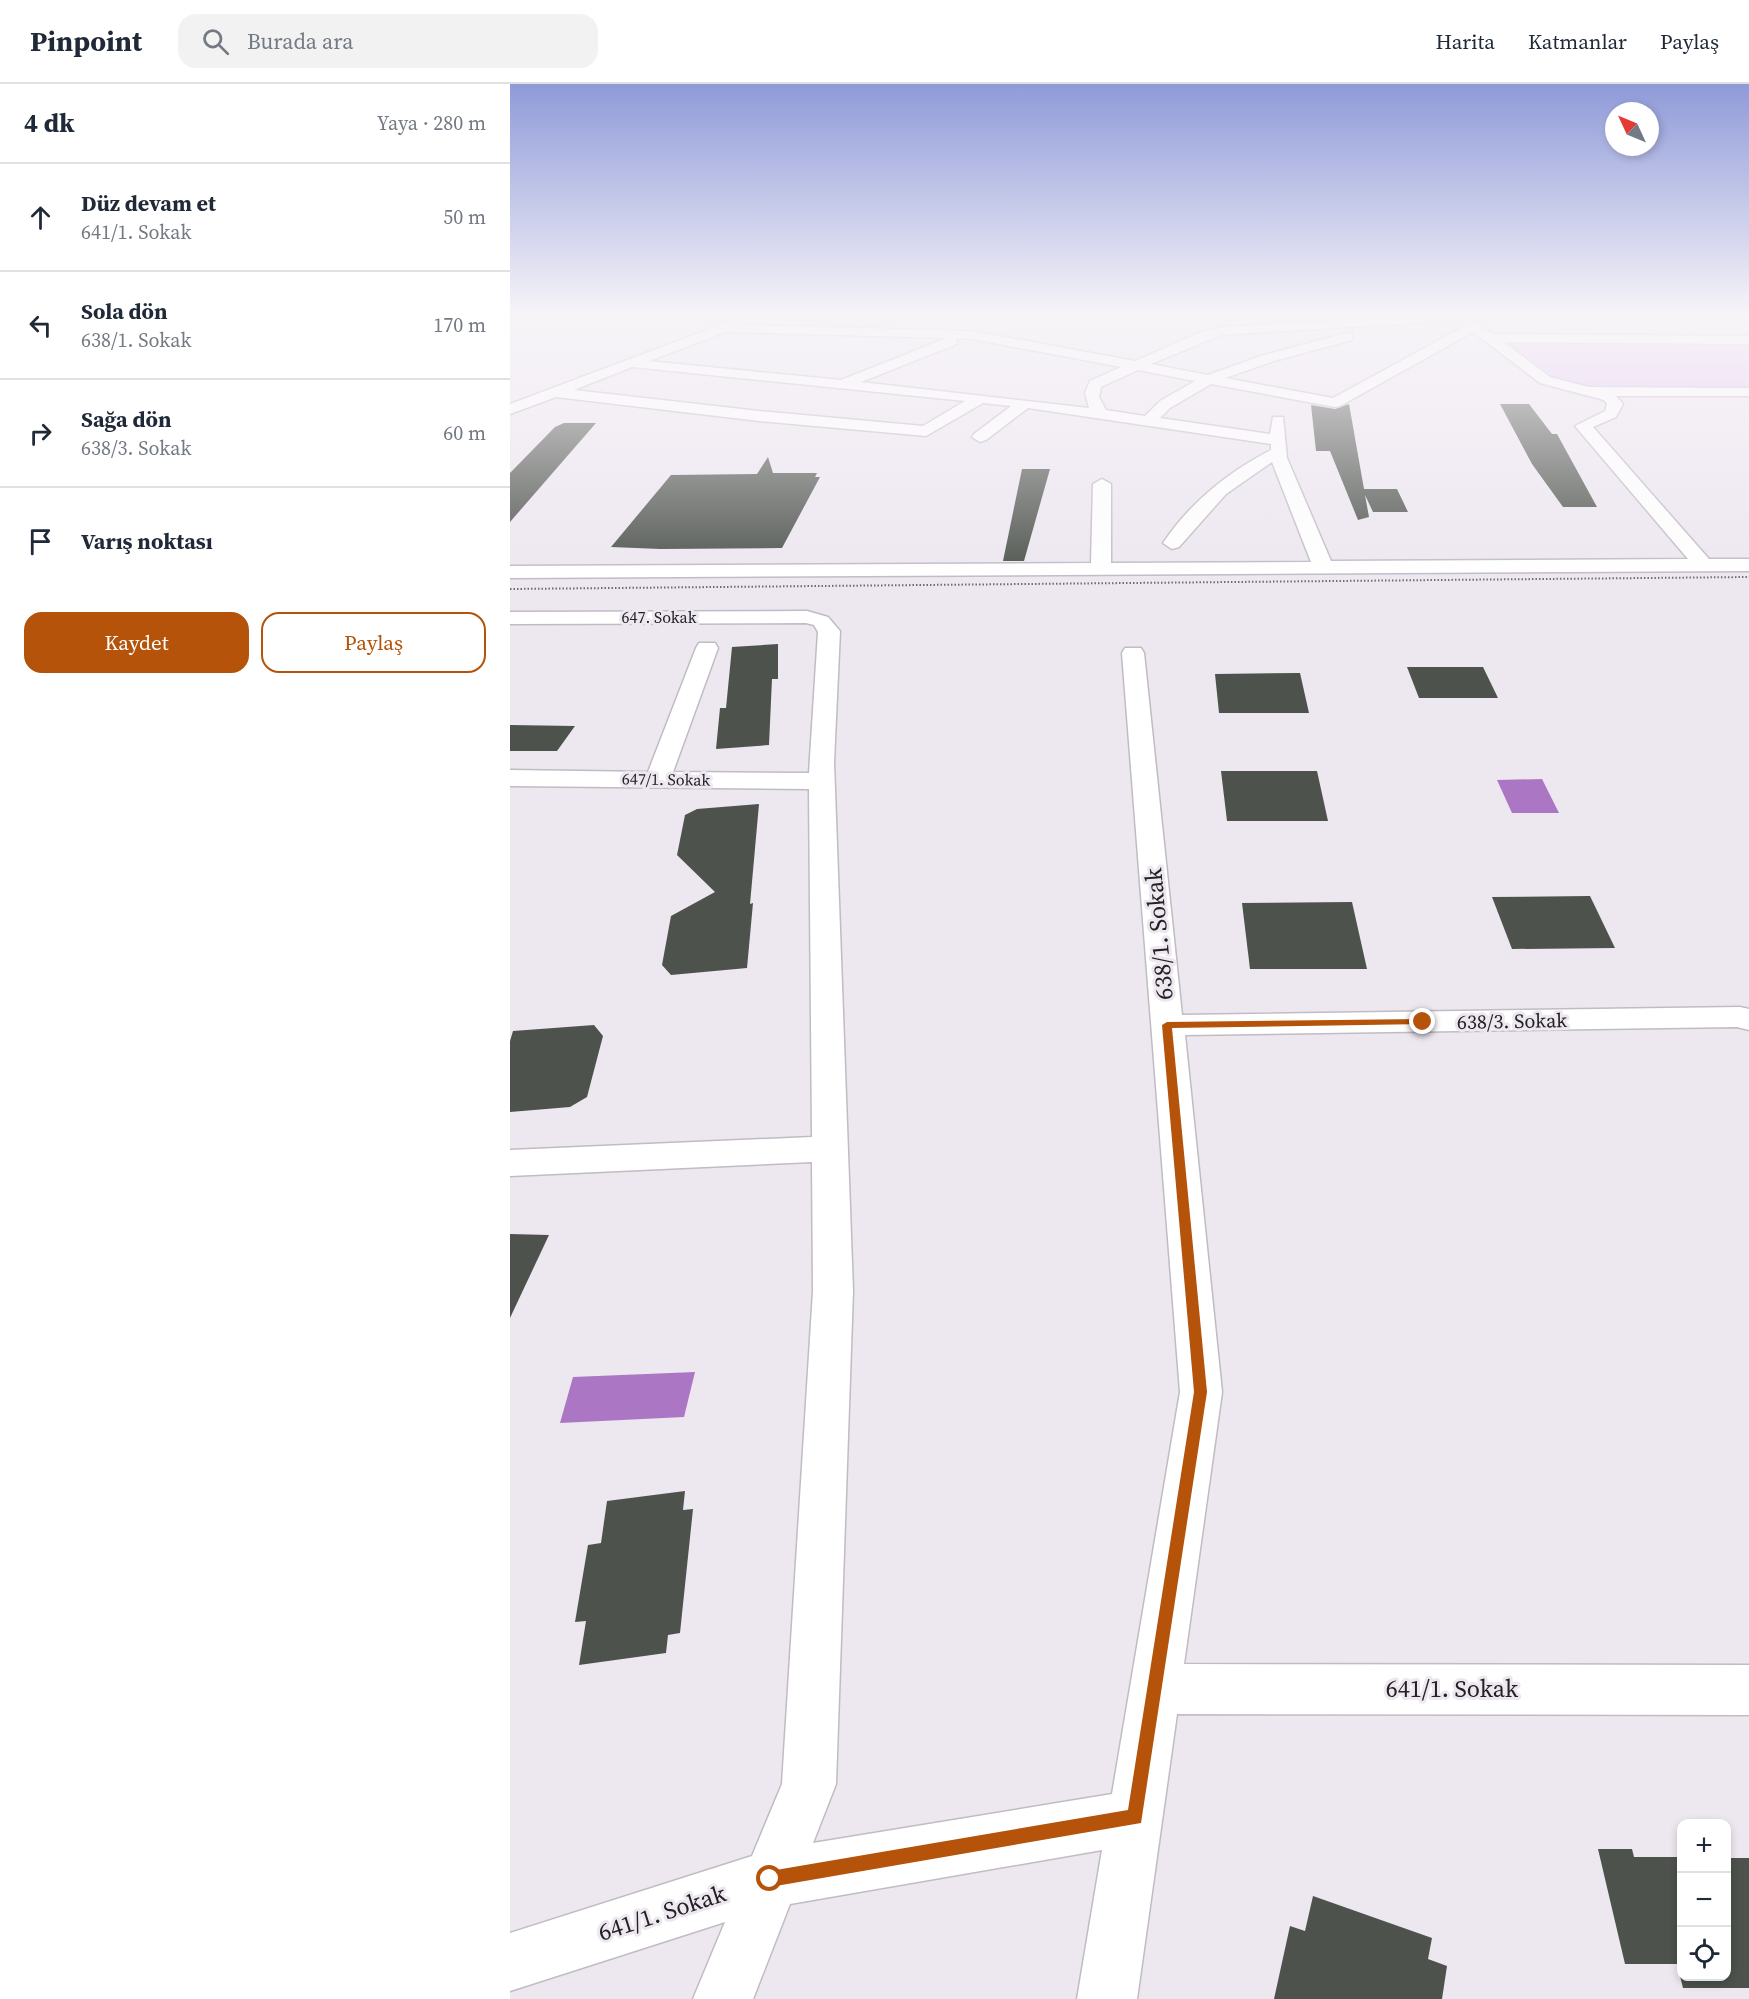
<!DOCTYPE html>
<html lang="tr">
<head>
<meta charset="utf-8">
<style>
	:root { --surface:#fff; --page:#f2f2f3; --text:#1f2937; --muted:#747a83; --line:#e0e1e3; --accent:#b45309 }
	body { margin:0; font-family:"Source Serif 4",serif; background:var(--page); color:var(--text) }
	.controls { position:absolute; right:18px; bottom:18px; display:grid; overflow:hidden; border-radius:12px; box-shadow:0 3px 9px #0003 }
	.controls button { width:54px; height:54px; display:grid; place-items:center; padding:0; border:0; border-bottom:2px solid var(--line); background:var(--surface); color:var(--text); font:30px sans-serif }
	.compass { position:absolute; left:1095px; top:18px; width:54px; height:54px; border-radius:50%; background:var(--surface); box-shadow:0 3px 9px #0003; rotate:314deg }
	.stop { position:absolute; width:18px; height:18px; margin:-14px; border:4px solid #b45309; border-radius:50%; background:#fff }
	.stop.end { background:#b45309; border-color:#fff; box-shadow:0 2px 6px #0008 }
	.list { margin:0; padding:0; list-style:none }
	h2 { display:flex; justify-content:space-between; align-items:center; height:78px; margin:0; padding:0 24px; font-size:26px }
	h2 small { font-size:20px; font-weight:400; color:var(--muted) }
	.list li { display:grid; grid-template-columns:39px 1fr auto; gap:18px; align-items:center; box-sizing:border-box; height:108px; padding:0 24px; border-top:2px solid var(--line) }
	.list b { display:block; font-size:22px; white-space:nowrap }
	.list p { margin:0; font-size:20px; white-space:nowrap; color:var(--muted) }
	.list em { font-size:20px; font-style:normal; color:var(--muted) }
	.actions { display:flex; gap:12px; padding:18px 24px }
	.actions a { flex:1; padding:14px 0; border:2px solid var(--accent); border-radius:18px; text-align:center; font-size:21px; color:var(--accent) }
	.actions .main { background:var(--accent); color:#fff }
	.icon { flex:none; width:33px; height:33px; fill:none; stroke:currentColor; stroke-width:2; stroke-linecap:round; stroke-linejoin:round }
	.map { position:relative; flex:none; width:1239px; height:1915px; overflow:hidden }
	header { display:flex; align-items:center; gap:36px; box-sizing:border-box; height:84px; padding:0 30px; background:var(--surface); border-bottom:2px solid var(--line) }
	header strong { font-size:28px }
	nav { display:flex; gap:33px; margin-inline-start:auto; font-size:21px }
	.search { width:420px; height:54px; background:var(--page); display:flex; align-items:center; gap:15px; box-sizing:border-box; padding:0 21px; border-radius:18px; color:var(--muted); font-size:22px }
	main { display:flex }
	aside { flex:1; background:var(--surface) }
	.map>svg:first-child { display:block }
</style>
</head>
<body>
<header>
<strong>Pinpoint</strong>
<div class="search"><svg class="icon" aria-label="search" viewBox="0 0 24 24"><circle cx="10" cy="10" r="6"/><path d="M15 15l6 6"/></svg>Burada ara</div>
<nav><a>Harita</a><a>Katmanlar</a><a>Paylaş</a></nav>
</header>
<main>
<aside>
<h2>4 dk<small>Yaya · 280 m</small></h2>
<ul class="list">
<li><svg class="icon" aria-label="ahead" viewBox="0 0 24 24"><path d="M12 20V5M6 11l6-6 6 6"/></svg><div><b>Düz devam et</b><p>641/1. Sokak</p></div><em>50 m</em></li>
<li><svg class="icon" aria-label="left" viewBox="0 0 24 24"><path d="M17 20v-9H6M10 6l-5 5 5 5"/></svg><div><b>Sola dön</b><p>638/1. Sokak</p></div><em>170 m</em></li>
<li><svg class="icon" aria-label="right" viewBox="0 0 24 24"><path d="M7 20v-9h11M14 6l5 5-5 5"/></svg><div><b>Sağa dön</b><p>638/3. Sokak</p></div><em>60 m</em></li>
<li><svg class="icon" aria-label="arrive" viewBox="0 0 24 24"><path d="M6 21V4h12l-3 4 3 4H6"/></svg><div><b>Varış noktası</b></div></li>
</ul>
<div class="actions"><a class="main">Kaydet</a><a>Paylaş</a></div>
</aside>
<div class="map">
<svg width="1239" height="1915" viewBox="0 0 1239 1915">
	<rect width="100%" height="100%" fill="#ede7f0"/>
	<path fill="#e5c4f5" d="M997,259H1239V304L1075,303L1051,299Z"/>
	<g fill="#ab76c3">
		<path d="M1032,695L1049,729H1002L987,696Z"/>
		<path d="M185,1288L174,1333L50,1339L63,1293Z"/>
	</g>
	<g fill="#4d524c">
		<path d="M839,320L854,405H887L898,428H863L855,411L859,433L848,436L820,367H806L801,321L825,325Z"/>
		<path d="M990,320H1019L1042,350H1047L1087,423H1053L1022,380Z"/>
		<path d="M54,339H86L0,438V389L45,343Z"/>
		<path d="M258,373L263,389H307L305,393H310L272,464L150,465L101,463L161,391L247,390Z"/>
		<path d="M512,385H540L514,477H493Z"/>
		<path d="M268,560V595H262L259,661L206,665L210,624H216L222,563Z"/>
		<path d="M897,583H973L988,614H909Z"/>
		<path d="M790,589L799,629H709L705,590Z"/>
		<path d="M0,641L65,642L47,667H0Z"/>
		<path d="M711,687H807L818,737H717Z"/>
		<path d="M249,720L240,820L243,819L237,884L161,891L152,881L161,832L205,808L167,771L175,731L187,725Z"/>
		<path d="M1080,812L1105,864L1002,865L982,813Z"/>
		<path d="M842,818L857,885H740L732,819Z"/>
		<path d="M84,941L93,952L77,1013L60,1023L0,1028V957L3,947Z"/>
		<path d="M0,1150L39,1151L0,1234Z"/>
		<path d="M175,1407L173,1426L183,1425L170,1549L158,1551L156,1569L69,1581L76,1537L65,1538L78,1461L91,1459L97,1417Z"/>
		<path d="M1088,1765H1122L1124,1773H1172V1893H1216V1774H1239V1904H1173L1167,1880H1115Z"/>
		<path d="M803,1812L922,1854L918,1875L937,1882L932,1915H764L780,1842L795,1847Z"/>
	</g>
	<g fill="none" stroke-linecap="round" stroke-linejoin="round">
		<g stroke="#c1bbc3" stroke-width="3">
			<g id="minor">
				<path d="M234,232L240,236L233,241L462,247L625,277L691,248L711,243L897,232H960L968,240L983,250L1239,252V260L994,258L1040,293L1079,303L1239,304V312H1106L1113,320L1106,333L1083,343L1199,475H1239V487L0,494V482L581,479L583,400L592,395L601,400V479L801,478L762,378L716,410L669,463L662,465L653,459C680,419 718,388 761,366V360L518,324L476,356L470,358L462,353L464,350L501,322L473,319L416,352L249,337L46,313L0,330V320ZM951,236L955,242L823,314L715,294L764,277L842,256V250L837,249L754,271L698,291L641,280L711,251ZM215,248L437,254L331,296L139,277ZM963,248L1030,299L1094,316L1097,320L1095,327L1065,342L1178,475L821,477L777,374L773,333H763L760,350L650,334L660,324L701,300L825,323L830,322ZM447,254L462,255L611,283L580,297L575,309L579,324L351,298L447,260ZM122,283L455,317L413,342L249,327L64,306ZM628,286L685,297L650,317L635,332L596,326L589,313L591,303Z"/>
				<path d="M297,527L318,533L330,547L324,678L343,1207L326,1700L303,1759L602,1710L670,1308L612,569L615,564H631L634,569L672,931L1230,923L1239,925V946L1227,943L675,951L712,1308L674,1580L1239,1581V1631L667,1630L627,1915H567L592,1766L280,1820L243,1915H183L215,1838L0,1907V1849L242,1772L272,1700L303,1207L302,1078L0,1092V1066L302,1053L299,705L0,702V686L138,688L186,564L189,559H205L208,564L163,688L299,689L308,548L304,541L296,539L0,540V528Z"/>
			</g>
		</g>
		<use href="#minor" fill="#fff" fill-rule="evenodd"/>
		<path stroke="#6f6b71" stroke-width="2" stroke-dasharray="1.5 2" stroke-linecap="butt" d="M0,505L1239,493"/>
	</g>
	<linearGradient id="sky" x2="0" y2="1"><stop stop-color="#8f9bd9"/><stop offset="0.46" stop-color="#f7f4f8"/><stop offset="1" stop-color="#f7f4f8" stop-opacity="0"/></linearGradient>
	<rect width="1239" height="500" fill="url(#sky)"/>
	<path fill="#b45309" d="M913,935L918,938L916,940L662,944L697,1308L631,1739L260,1803L254,1801L251,1795L254,1789L260,1787L618,1726L684,1308L652,941L657,938Z"/>
	<g text-anchor="middle" stroke-width="6" stroke-linejoin="round" paint-order="stroke">
		<g font-size="16" fill="#232124" stroke="#ede7f0">
			<text x="149" y="539">647. Sokak</text>
			<text transform="translate(156 695) rotate(1)" y="6">647/1. Sokak</text>
		</g>
		<g font-size="20" fill="#232124" stroke="#ede7f0">
			<text transform="translate(1002 937) rotate(-1)" y="7">638/3. Sokak</text>
		</g>
		<g font-size="24" fill="#232124" stroke="#ede7f0">
			<text transform="translate(649 850) rotate(-95)" y="8">638/1. Sokak</text>
			<text x="942" y="1613">641/1. Sokak</text>
			<text transform="translate(152 1829) rotate(-18)" y="8">641/1. Sokak</text>
		</g>
	</g>
</svg>
<div class="controls">
<button>+</button>
<button>−</button>
<button><svg class="icon" aria-label="locate" viewBox="0 0 24 24"><circle cx="12" cy="12" r="6"/><path d="M12 2v4M12 18v4M2 12h4M18 12h4"/></svg></button>
</div>
<svg class="compass" viewBox="-18 -18 36 36"><path d="M0-13l5 13h-10z" fill="#e53935"/><path d="M0 13l5-13h-10z" fill="#747a83"/></svg>
<div class="stop" style="left:260px;top:1795px"></div>
<div class="stop end" style="left:913px;top:938px"></div>
</div>
</main>
</body>
</html>
